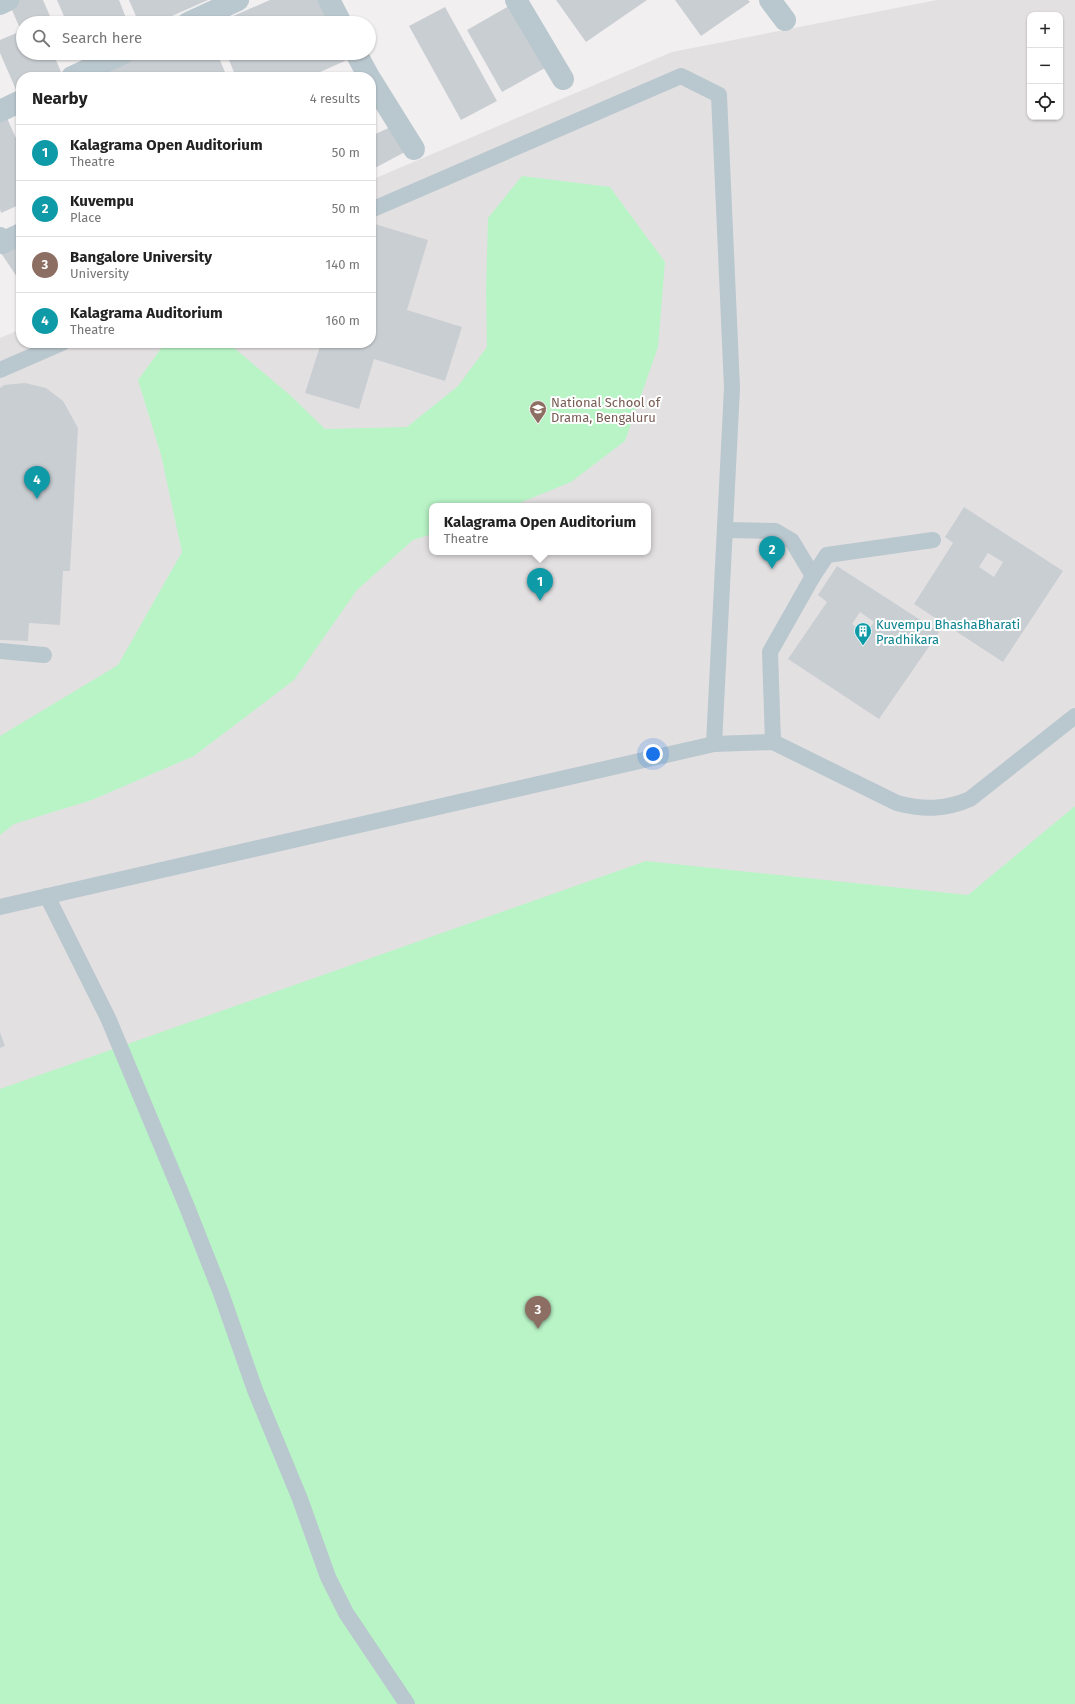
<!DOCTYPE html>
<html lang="en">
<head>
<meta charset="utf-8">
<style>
	:root { --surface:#fff; --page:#f6f6f6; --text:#222; --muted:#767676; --line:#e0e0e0; --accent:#0496f7 }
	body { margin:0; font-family:"Fira Sans",sans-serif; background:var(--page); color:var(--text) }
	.controls { position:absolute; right:12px; top:12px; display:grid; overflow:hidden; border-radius:8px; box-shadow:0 1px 3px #0004 }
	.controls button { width:36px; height:36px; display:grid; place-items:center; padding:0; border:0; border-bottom:1px solid var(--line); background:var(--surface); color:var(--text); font:20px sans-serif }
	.you { position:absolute; left:653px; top:754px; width:14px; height:14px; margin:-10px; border:3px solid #fff; border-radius:50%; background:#1a73e8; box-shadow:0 0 0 6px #1a73e833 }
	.badge { display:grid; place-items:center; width:26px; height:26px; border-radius:50%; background:var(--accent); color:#fff; font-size:13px; font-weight:700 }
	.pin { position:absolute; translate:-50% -33px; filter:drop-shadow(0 1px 2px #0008) }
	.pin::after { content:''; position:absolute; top:21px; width:14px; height:12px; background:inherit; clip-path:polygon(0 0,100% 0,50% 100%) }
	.popup { position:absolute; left:429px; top:503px; width:222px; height:52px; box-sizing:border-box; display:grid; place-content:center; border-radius:8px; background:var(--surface); filter:drop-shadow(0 1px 3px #0005); font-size:13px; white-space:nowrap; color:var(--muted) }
	.popup b { font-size:15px; color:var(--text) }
	.popup::after { content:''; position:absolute; left:50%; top:100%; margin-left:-8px; border:8px solid transparent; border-top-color:var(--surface) }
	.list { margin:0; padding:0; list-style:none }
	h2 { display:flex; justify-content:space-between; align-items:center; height:52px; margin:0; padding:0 16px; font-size:17px }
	h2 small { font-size:13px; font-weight:400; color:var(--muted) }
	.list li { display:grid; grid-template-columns:26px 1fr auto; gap:12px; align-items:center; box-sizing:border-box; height:56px; padding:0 16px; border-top:1px solid var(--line) }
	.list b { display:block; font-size:15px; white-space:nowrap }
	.list p { margin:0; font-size:13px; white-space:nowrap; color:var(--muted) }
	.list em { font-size:13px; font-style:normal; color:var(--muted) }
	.icon { flex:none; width:22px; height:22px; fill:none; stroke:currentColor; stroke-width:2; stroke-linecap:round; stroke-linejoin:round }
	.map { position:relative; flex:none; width:1075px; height:1704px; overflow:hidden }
	.search { position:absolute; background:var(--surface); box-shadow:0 1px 3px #0004; left:16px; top:16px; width:360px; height:44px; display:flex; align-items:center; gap:10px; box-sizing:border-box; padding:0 14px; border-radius:22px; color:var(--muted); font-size:15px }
	.panel { position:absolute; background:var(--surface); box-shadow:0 1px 3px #0004; left:16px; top:72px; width:360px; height:276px; border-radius:16px }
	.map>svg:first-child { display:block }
</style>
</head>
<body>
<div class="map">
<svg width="1075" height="1704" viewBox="0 0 1075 1704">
	<rect width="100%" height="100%" fill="#f2eff0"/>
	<path fill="#e3e0e2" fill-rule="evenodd" d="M937,0H1075V1704H0V338L21,329V343H371V180L672,52ZM1030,15H1060V117H1030ZM432,506H648V552H432Z"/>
	<g fill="#b9f4c7">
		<path d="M522,176L610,187L665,262L658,347L625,441L571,482L512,506H432V534L413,540L357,590L294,680L194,756L92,800L14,824L0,835V736L118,665L182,552L161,455L138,380L165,343H228L290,395L325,429L407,427L458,386L487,347L486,291L488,218Z"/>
		<path d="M1075,806V1704H0V1089L646,861L968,895Z"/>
	</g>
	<g fill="#c9ced3" fill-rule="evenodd">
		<path d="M16,0H43L53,23H23V53H53L61,72L50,77H21V90L17,92L0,53V40L21,31L9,3Z"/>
		<path d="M57,0H119L128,23H67Z"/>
		<path d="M129,0H208L156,23H139Z"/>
		<path d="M270,0H321L331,23H217Z"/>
		<path d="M556,0H647L586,42Z"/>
		<path d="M675,0H748L750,2L701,36Z"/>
		<path d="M509,6L545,68L502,92L467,30Z"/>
		<path d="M445,7L497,101L461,120L409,26Z"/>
		<path d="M80,53H115L85,66Z"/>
		<path d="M136,53H217L227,77H107L103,67Z"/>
		<path d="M226,53H344L347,60L309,77H236Z"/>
		<path d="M6,116L20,147L21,146V204L1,213L0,209V118Z"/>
		<path d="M393,126L405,152L373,169L371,165V136Z"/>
		<path d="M375,224L428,240L407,310L462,327L445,381L374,359L359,409L305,393L321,343H371V237Z"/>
		<path d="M21,240V283L1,253Z"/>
		<path d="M25,383L46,388L63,401L78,428L70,571H63L60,625L29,623L28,641L0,640V388L4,385Z"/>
		<path d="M964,507L1063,571L1003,662L914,604L953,543L945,537ZM988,553L1003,562L994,577L979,567Z"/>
		<path d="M837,566L939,632L879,719L788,659L827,602L818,595ZM860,612L874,622L866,634L852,624Z"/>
		<path d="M0,1032L5,1046L0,1048Z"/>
	</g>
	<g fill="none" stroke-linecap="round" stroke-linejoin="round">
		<g stroke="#b9c7ce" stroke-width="16">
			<path d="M0,370L62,343"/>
			<path d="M725,530L775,531L792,541L813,576"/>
			<path d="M0,651L44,655"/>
			<path d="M773,742L770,652L813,576L827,555L933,540"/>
			<path d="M714,744L773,742L897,803C923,810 945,810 970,799L1075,716"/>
			<path d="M47,896L108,1018L187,1207L221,1293L255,1390L300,1499L328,1577L346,1613L407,1704"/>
			<path d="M0,907L714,744L732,388L719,95L681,76L371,210"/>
		</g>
		<g stroke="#b9c7ce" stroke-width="22">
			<path d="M329,0L341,23"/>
			<path d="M516,0L563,79"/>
			<path d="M770,0L785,20"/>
			<path d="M0,4L8,0"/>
			<path d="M188,23L238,0"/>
			<path d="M356,53L369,77"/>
			<path d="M72,77L124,53"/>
			<path d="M371,80L414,149"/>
			<path d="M0,111L21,101"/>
			<path d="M0,238L2,243L21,234"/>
		</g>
	</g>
	<defs>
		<g id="university-pin" transform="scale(0.9)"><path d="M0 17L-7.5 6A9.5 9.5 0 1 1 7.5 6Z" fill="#8d6e63" stroke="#fff"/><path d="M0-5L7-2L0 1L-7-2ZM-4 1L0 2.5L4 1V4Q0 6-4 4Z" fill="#fff"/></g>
		<g id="building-pin" transform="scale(0.9)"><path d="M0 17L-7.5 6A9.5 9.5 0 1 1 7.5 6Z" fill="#0f9aa8" stroke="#fff"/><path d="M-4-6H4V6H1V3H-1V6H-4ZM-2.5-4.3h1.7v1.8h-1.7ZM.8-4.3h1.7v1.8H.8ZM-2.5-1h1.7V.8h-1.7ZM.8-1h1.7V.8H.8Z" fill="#fff"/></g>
	</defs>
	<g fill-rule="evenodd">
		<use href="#university-pin" x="538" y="409"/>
		<use href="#building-pin" x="863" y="631"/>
	</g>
	<g text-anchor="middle" stroke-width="4" stroke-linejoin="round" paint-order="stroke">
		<g font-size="13" fill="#785e54" stroke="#fff" text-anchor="start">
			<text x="551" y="407">National School of<tspan x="551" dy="15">Drama, Bengaluru</tspan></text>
		</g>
		<g font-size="13" fill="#0d838f" stroke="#fff" text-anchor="start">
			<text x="876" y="629">Kuvempu BhashaBharati<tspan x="876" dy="15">Pradhikara</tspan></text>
		</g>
	</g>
</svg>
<div class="controls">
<button>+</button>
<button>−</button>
<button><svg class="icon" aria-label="locate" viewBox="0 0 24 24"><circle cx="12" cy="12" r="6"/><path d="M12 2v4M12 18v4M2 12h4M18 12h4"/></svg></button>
</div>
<div class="you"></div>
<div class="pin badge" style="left:540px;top:601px;background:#0f9aa8">1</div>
<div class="popup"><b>Kalagrama Open Auditorium</b>Theatre</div>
<div class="pin badge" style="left:772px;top:569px;background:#0f9aa8">2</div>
<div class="pin badge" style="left:538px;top:1329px;background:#8d6e63">3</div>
<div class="pin badge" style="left:37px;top:499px;background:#0f9aa8">4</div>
<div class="search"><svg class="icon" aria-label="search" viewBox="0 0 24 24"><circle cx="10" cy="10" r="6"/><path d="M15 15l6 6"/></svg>Search here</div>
<section class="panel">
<h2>Nearby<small>4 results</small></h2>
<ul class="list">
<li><span class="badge" style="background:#0f9aa8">1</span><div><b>Kalagrama Open Auditorium</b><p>Theatre</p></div><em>50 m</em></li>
<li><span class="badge" style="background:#0f9aa8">2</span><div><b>Kuvempu</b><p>Place</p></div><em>50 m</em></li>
<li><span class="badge" style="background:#8d6e63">3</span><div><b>Bangalore University</b><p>University</p></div><em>140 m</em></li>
<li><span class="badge" style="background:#0f9aa8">4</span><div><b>Kalagrama Auditorium</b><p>Theatre</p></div><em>160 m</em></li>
</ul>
</section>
</div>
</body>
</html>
